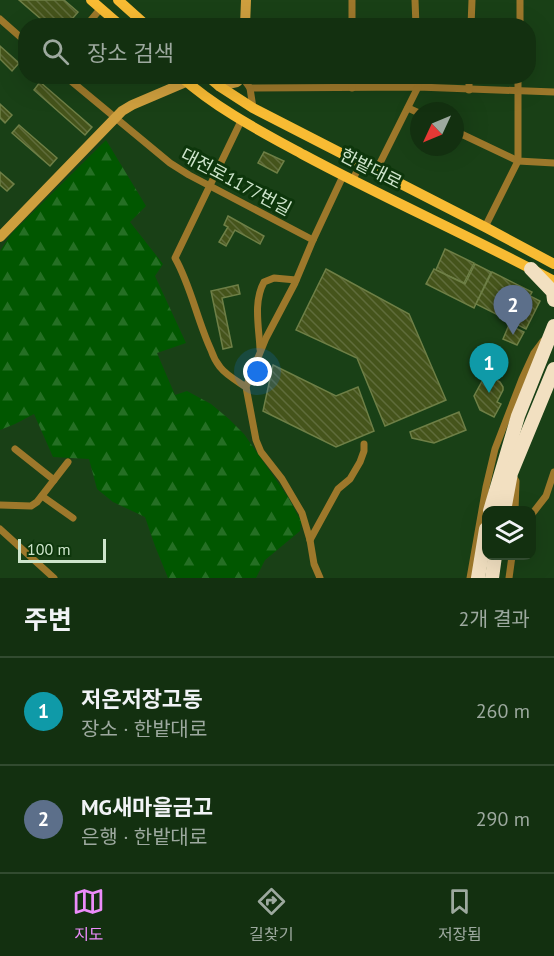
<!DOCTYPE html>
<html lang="ko">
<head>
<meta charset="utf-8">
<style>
	:root { --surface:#133010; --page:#203c1e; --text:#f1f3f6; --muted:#9da99f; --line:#324b30; --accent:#ec8cfa }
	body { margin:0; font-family:"PT Sans","Noto Sans KR",sans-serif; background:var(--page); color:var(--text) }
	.controls { position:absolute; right:18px; bottom:18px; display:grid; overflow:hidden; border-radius:12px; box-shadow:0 6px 24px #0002 }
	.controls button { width:54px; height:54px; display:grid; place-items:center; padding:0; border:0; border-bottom:2px solid var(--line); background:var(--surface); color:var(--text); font:30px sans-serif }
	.compass { position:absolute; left:410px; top:102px; width:54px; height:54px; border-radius:50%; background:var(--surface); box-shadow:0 6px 24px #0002; rotate:226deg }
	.scale { position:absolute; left:18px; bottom:15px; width:88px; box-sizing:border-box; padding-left:6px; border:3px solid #cee5cc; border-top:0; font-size:16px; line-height:21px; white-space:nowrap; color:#cee5cc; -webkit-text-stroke:4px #0d360b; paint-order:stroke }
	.you { position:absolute; left:258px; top:372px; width:21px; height:21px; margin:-15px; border:4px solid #fff; border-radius:50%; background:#1a73e8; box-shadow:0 0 0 9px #1a73e833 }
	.badge { display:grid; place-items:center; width:39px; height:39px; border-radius:50%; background:var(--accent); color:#fff; font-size:20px; font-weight:700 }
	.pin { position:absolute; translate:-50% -50px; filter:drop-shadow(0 2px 3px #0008) }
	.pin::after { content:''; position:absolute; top:32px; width:21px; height:18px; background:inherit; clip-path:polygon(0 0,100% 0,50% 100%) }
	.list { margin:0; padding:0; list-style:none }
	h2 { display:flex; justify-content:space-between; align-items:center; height:78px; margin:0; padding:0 24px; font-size:26px }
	h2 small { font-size:20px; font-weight:400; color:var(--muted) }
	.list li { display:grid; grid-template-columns:39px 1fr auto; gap:18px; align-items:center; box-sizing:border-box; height:108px; padding:0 24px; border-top:2px solid var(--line) }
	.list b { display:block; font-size:22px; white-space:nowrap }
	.list p { margin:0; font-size:20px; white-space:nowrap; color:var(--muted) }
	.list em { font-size:20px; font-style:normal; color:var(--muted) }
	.icon { flex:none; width:33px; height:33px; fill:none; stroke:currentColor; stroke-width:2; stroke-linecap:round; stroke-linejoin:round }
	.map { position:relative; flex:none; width:554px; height:578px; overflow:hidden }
	.search { position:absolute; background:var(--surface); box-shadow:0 6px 24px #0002; left:18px; right:18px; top:18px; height:66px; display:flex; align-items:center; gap:15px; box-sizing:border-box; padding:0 21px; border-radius:24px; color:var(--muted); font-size:22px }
	.sheet { height:294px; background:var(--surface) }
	nav { display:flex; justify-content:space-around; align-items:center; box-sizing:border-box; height:84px; border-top:2px solid var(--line); background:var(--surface); font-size:16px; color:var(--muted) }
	nav a { display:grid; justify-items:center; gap:3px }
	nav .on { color:var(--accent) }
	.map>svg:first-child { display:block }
</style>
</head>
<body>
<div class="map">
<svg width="554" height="578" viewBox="0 0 554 578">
	<defs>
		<pattern id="forest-firs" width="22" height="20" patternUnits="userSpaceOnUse" patternTransform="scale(1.5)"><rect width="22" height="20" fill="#015700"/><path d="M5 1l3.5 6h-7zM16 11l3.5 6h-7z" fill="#256f24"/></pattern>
		<pattern id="building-back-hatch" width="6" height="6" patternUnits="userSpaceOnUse" patternTransform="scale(1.5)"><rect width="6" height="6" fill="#45541b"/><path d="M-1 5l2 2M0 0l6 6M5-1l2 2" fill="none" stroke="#5f6c3b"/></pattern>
	</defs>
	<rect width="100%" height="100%" fill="#194016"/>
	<path fill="url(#forest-firs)" d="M106,140L146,206L130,222L163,264L155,276L186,343L157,353L175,395L187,391L211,404L229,419L244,434L288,497L301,521L300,531L265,560L256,578H168L155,546L145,517L113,502L97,489L89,459L53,457L34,414L15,424L0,430V251L12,233Z"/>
	<g fill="url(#building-back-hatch)" stroke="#6e7f46" stroke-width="1.5">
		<path d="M19,0H64L78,12L66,26H49Z"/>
		<path d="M0,46L19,63L12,71L0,59Z"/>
		<path d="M40,82L92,127L85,135L34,90Z"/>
		<path d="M0,104L12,115L5,123L0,118Z"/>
		<path d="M19,125L57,158L50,166L12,133Z"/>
		<path d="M264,152L284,161L277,173L258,163Z"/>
		<path d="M0,172L14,184L7,191L0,185Z"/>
		<path d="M228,216L264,236L260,244L235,230L226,246L219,242L228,227L224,225Z"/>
		<path d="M445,249L474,263L464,283L436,270Z"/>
		<path d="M475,264L491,272L474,308L426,284L434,269L465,284Z"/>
		<path d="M326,269L409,314L446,400L385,426L357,358L296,330Z"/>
		<path d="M492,272L532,292L530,296L540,301L526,329L476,304Z"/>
		<path d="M238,285L240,294L222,298L232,347L223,349L211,291Z"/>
		<path d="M509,325L524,332L517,345L503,339Z"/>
		<path d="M273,365L336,396L358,387L374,431L336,447L263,411Z"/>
		<path d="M486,374L500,382L503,387V390L497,402L501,404L494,417L480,410L474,396Z"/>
		<path d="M459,412L466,430L434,443L412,438L410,432Z"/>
	</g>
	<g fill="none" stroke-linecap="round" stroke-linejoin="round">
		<g stroke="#9d782b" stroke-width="7">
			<path d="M415,0L416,26"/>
			<path d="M0,19L26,42"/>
			<path d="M86,26L101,8"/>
			<path d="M352,26V0"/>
			<path d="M471,26L472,0"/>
			<path d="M520,26V0"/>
			<path d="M65,76L170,163L189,175L313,240"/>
			<path d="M244,76L245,81L250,88L418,87L554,92"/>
			<path d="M250,88L253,108"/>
			<path d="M352,88V76"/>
			<path d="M469,90V76"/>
			<path d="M408,108L419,113"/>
			<path d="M241,121L175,258C191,286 197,320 211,350C213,356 216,362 220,367C226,375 237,381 246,387L256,440L261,452L282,479L302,513L310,540L314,564L320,578"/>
			<path d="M455,131L518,161L554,163"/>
			<path d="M376,171L418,87L417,76"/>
			<path d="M352,181L361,163"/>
			<path d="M485,227L518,161V76"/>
			<path d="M260,349C259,327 253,302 264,282L274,278L296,280"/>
			<path d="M246,387L266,338L295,283L313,240L343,176"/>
			<path d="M15,449L54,480"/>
			<path d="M514,478L516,481L515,511"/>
			<path d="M42,496L73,518"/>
			<path d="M0,505L31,506L37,502L68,462"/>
			<path d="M532,514L546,496L554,472"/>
			<path d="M0,529L54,578"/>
			<path d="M310,540L338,489L350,479L360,462L364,451V444"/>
			<path d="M470,578L486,487L495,449L522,379L534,353L543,341"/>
			<path d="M509,578L512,556"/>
		</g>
		<g stroke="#ce9f3e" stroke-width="10">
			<path d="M245,26L246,0"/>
			<path d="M219,86L237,82L243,76"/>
			<path d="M0,237L122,111L132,105L186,82"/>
		</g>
		<g stroke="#f8bb33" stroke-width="10">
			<path d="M91,0L121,26"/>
			<path d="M118,0L147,26"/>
			<path d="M180,76C217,109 260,131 304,155C386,199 472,237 554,281"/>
			<path d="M207,76L219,86L253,108L485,227L554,264"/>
		</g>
		<g stroke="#f2e0c1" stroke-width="14">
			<path d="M531,269L553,292L554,300"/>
			<path d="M490,511L518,416L554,326"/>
			<path d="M504,511L511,473L554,369"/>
			<path d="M478,578L486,529"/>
			<path d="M492,578L495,556"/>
		</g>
	</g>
	<g text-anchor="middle" stroke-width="6" stroke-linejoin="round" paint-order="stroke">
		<g font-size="18" fill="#cee5cc" stroke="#0d360b">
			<text transform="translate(371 169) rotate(27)" y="6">한밭대로</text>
			<text transform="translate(236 182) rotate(28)" y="6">대전로1177번길</text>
		</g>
	</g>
</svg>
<div class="controls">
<button><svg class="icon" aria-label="layers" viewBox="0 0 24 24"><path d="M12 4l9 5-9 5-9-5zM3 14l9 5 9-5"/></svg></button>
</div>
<svg class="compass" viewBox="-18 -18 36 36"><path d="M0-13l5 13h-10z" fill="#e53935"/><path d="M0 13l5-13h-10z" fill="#9da99f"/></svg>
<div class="scale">100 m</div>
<div class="you"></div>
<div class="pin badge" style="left:489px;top:393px;background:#0f9aa8">1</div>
<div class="pin badge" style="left:513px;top:335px;background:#5c6f8a">2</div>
<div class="search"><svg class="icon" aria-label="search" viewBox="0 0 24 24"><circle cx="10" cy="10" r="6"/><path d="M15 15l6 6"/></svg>장소 검색</div>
</div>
<section class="sheet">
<h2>주변<small>2개 결과</small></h2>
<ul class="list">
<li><span class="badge" style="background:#0f9aa8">1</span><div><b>저온저장고동</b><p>장소 · 한밭대로</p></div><em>260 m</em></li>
<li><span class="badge" style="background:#5c6f8a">2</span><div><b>MG새마을금고</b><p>은행 · 한밭대로</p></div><em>290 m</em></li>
</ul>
</section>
<nav>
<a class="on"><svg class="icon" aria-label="map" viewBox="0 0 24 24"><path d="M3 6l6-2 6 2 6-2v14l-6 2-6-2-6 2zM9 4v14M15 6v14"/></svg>지도</a>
<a><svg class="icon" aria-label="directions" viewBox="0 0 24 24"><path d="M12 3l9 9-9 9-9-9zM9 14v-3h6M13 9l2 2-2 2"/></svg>길찾기</a>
<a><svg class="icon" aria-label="saved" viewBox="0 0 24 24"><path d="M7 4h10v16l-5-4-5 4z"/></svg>저장됨</a>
</nav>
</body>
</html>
